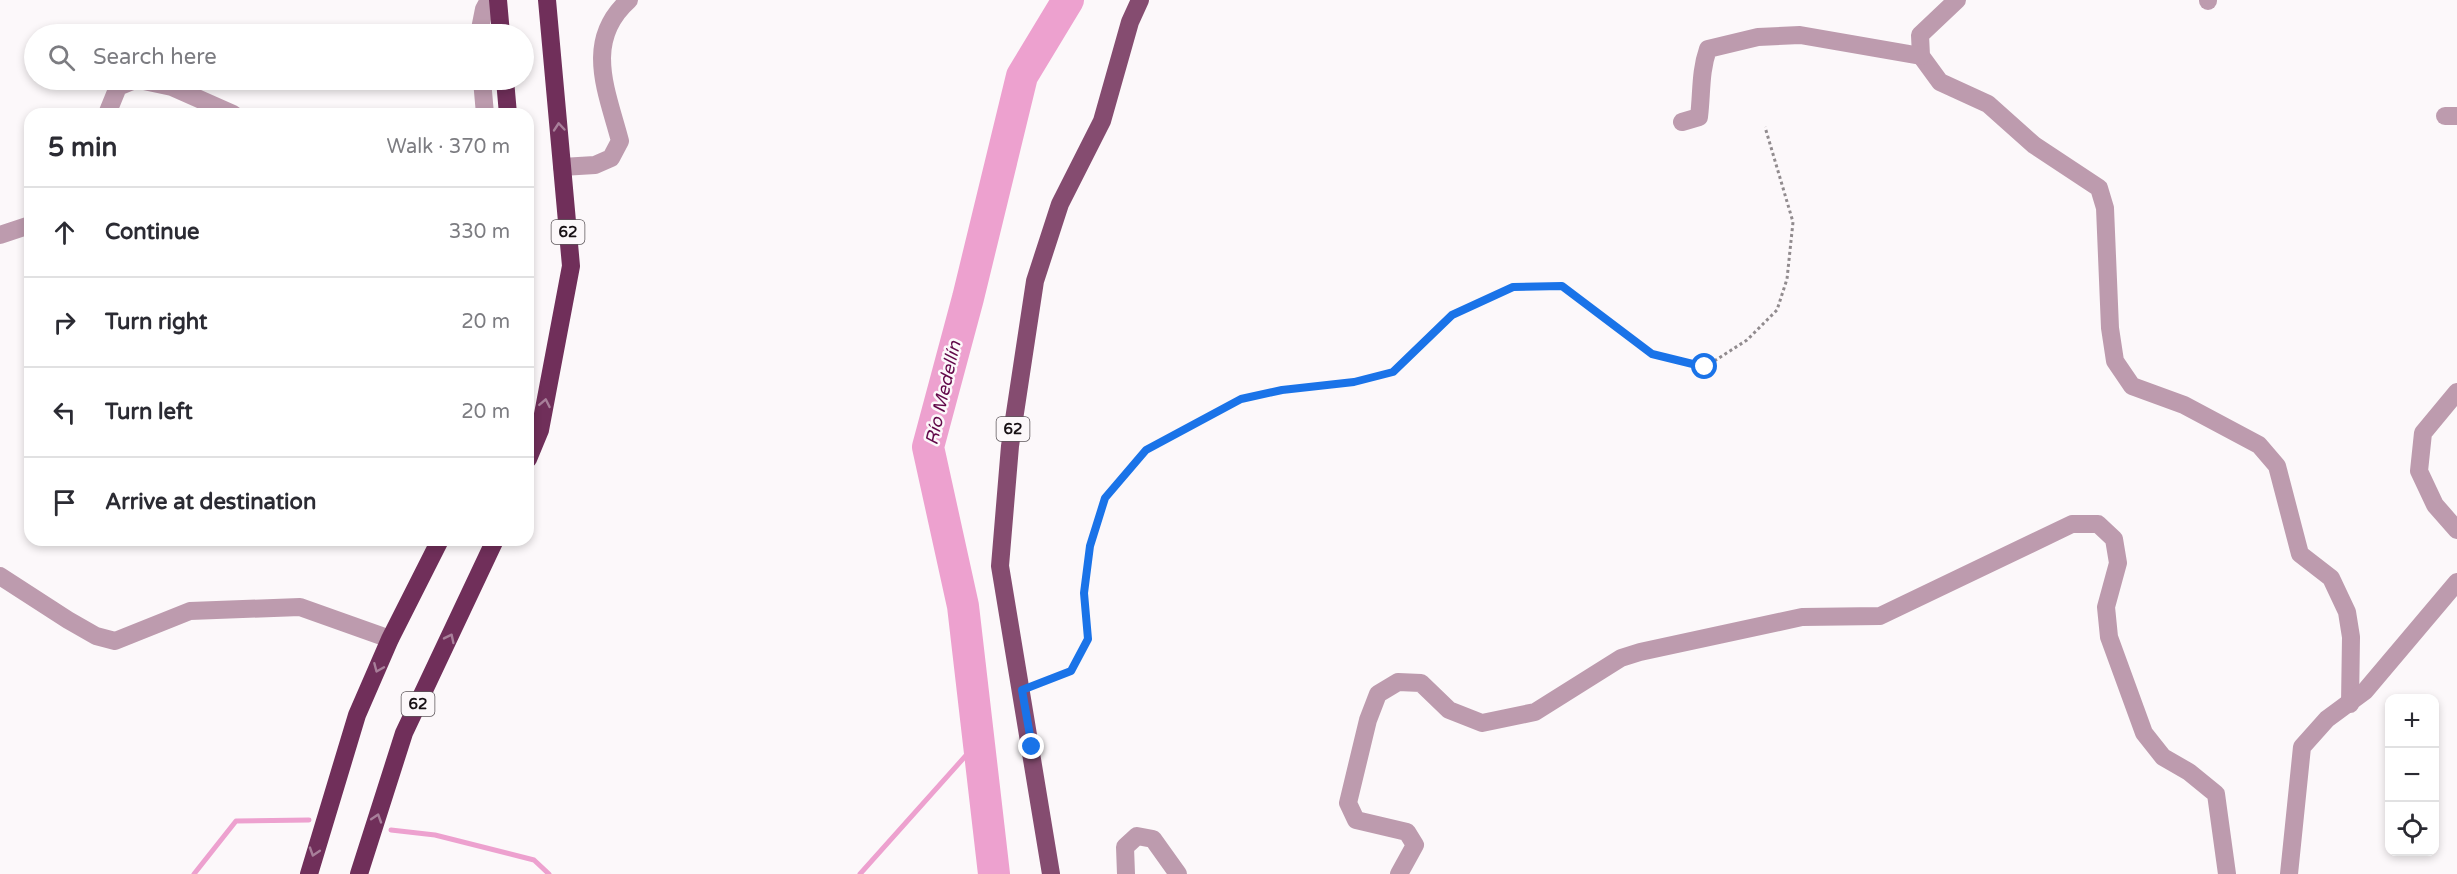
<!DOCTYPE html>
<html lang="en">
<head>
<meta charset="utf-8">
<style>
	:root { --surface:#fff; --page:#f7f7f7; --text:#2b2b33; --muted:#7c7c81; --line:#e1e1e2 }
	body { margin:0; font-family:"Varela Round",sans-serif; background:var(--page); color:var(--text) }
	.controls { position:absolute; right:18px; bottom:18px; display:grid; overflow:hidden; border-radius:12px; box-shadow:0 3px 9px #0003 }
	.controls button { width:54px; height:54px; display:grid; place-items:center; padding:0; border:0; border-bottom:2px solid var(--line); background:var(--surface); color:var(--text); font:30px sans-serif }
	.stop { position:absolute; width:18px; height:18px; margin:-14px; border:4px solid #1a73e8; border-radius:50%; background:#fff }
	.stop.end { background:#1a73e8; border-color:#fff; box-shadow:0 2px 6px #0008 }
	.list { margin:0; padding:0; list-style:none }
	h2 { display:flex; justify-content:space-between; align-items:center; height:78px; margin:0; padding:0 24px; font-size:26px }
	h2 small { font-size:20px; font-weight:400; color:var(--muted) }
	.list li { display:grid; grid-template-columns:39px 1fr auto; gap:18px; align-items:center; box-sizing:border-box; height:90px; padding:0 24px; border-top:2px solid var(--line) }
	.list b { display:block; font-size:22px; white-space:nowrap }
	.list em { font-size:20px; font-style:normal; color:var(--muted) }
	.icon { flex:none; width:33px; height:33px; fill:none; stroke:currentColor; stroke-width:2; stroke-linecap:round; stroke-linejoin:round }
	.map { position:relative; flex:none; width:2457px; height:874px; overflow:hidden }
	.search { position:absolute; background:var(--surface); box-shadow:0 3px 9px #0003; left:24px; top:24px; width:510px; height:66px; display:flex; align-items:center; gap:15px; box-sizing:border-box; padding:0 21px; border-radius:33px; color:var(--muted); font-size:22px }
	.panel { position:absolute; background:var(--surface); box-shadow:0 3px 9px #0003; left:24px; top:108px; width:510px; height:438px; border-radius:18px }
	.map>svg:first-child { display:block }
</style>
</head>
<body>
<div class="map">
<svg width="2457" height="874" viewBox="0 0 2457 874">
	<rect width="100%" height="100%" fill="#fcf8fa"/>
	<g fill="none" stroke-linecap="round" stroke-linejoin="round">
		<g stroke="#eda1cf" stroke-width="5">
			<path d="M391,830L435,835L534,860L549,874"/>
			<path d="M194,874L236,821L309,820"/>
			<path d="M860,874L978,742"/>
		</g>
		<path stroke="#eda1cf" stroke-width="32" d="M994,874L963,606L928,447L968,298L1022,76L1068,0"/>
		<path stroke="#918b8e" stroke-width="3" stroke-dasharray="3 3" stroke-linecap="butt" d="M1038,684L1071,671L1088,639L1084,593L1090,546L1105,498L1146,450L1241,399L1282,389L1354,382L1393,372L1452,315L1513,287L1562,286L1652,354L1705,367L1747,340L1777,310L1787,279L1793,222L1765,127"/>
		<g stroke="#bd9bae" stroke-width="18">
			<path d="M1957,0L1920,35L1921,56L1940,82L1988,104L2034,145L2099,188L2105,208L2110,328L2115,361L2132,386L2184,405L2259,445L2277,466L2300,554L2331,578L2347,612L2351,637L2350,704"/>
			<path d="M2208,1V0"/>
			<path d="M479,34L484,9L489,0"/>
			<path d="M139,80L172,87L233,114"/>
			<path d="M482,80L485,114"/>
			<path d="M107,114L118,87L135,80"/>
			<path d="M2445,116H2457"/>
			<path d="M1682,122L1699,117C1702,92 1700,72 1708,49L1758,37L1800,35L1921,56"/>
			<path d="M562,167L595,165L611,158L620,141C607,91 583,41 629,0"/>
			<path d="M0,235L30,225"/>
			<path d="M2457,392L2423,433L2419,471L2435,505L2457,530"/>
			<path d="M0,576L68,620L96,636L115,641L190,611L300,607L390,639"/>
			<path d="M1126,874L1125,847L1137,836L1153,839L1178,874"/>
			<path d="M1399,874L1415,845L1407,832L1356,820L1348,803L1368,720L1378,694L1398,682L1421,683L1449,710L1482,723L1535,712L1621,658L1640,652L1802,617L1880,616L2072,524H2098L2114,539L2118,563L2106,607L2109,637L2144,733L2163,757L2189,772L2216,794L2227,874"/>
			<path d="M2289,874L2302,747L2327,719L2365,691L2457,582"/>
		</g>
		<path stroke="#854c70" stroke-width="18" d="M1051,874L1000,566L1010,446L1035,281L1060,204L1102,121L1130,22L1140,0"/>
		<g stroke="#702f5a" stroke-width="18">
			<path d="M498,0L501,34"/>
			<path d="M505,80L508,114"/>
			<path d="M528,459L540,430L571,266L547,0"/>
			<path d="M309,874L357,715L390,639L440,540"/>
			<path d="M359,874L404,733L495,540"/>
		</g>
	</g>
	<defs><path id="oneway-chevron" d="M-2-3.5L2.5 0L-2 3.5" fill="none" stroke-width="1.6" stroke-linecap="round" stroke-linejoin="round" transform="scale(1.5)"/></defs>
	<g stroke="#a87f9a">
		<use href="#oneway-chevron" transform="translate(559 127) rotate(-95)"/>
		<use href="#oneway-chevron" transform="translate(545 403) rotate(-79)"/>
		<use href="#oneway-chevron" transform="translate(450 638) rotate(-64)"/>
		<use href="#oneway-chevron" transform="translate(378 668) rotate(113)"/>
		<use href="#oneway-chevron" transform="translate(377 818) rotate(-72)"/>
		<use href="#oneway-chevron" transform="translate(314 852) rotate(108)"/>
	</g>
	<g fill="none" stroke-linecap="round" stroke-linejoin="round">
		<path stroke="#1a73e8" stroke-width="8" d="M1032,747L1022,690L1071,671L1088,639L1084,593L1090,546L1105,498L1146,450L1241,399L1282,390L1354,382L1393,372L1452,315L1513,287L1562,286L1652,354L1705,367"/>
	</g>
	<g text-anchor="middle" stroke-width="5" stroke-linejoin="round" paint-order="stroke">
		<g fill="#fcf8fa" stroke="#5c565a" stroke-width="1.5">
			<rect x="551.5" y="220" width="33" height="24" rx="4.5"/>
			<rect x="996.5" y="417" width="33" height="24" rx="4.5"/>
			<rect x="401.5" y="692" width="33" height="24" rx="4.5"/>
		</g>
		<g font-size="15" font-weight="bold" fill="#181115">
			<text x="568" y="237">62</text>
			<text x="1013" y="434">62</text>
			<text x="418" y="709">62</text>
		</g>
		<g font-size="18" font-style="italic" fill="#620849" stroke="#fcf8fa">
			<text transform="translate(943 393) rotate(-77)" y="6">Río Medellín</text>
		</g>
	</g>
</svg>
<div class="controls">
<button>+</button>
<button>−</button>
<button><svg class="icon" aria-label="locate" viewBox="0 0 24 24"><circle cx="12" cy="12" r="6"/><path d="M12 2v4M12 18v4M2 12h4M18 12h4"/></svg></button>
</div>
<div class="stop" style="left:1705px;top:367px"></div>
<div class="stop end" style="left:1032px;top:747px"></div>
<div class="search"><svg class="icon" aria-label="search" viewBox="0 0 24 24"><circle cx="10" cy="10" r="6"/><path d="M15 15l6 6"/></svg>Search here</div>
<section class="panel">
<h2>5 min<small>Walk · 370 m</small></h2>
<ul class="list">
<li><svg class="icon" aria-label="ahead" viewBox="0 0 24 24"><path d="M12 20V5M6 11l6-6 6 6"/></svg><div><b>Continue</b></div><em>330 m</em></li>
<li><svg class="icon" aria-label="right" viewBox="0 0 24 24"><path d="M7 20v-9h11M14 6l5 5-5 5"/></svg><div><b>Turn right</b></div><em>20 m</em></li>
<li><svg class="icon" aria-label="left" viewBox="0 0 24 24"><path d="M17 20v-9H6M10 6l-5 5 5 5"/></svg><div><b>Turn left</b></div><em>20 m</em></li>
<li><svg class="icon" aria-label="arrive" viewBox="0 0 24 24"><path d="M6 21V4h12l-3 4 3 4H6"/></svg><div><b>Arrive at destination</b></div></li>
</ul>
</section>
</div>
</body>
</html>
